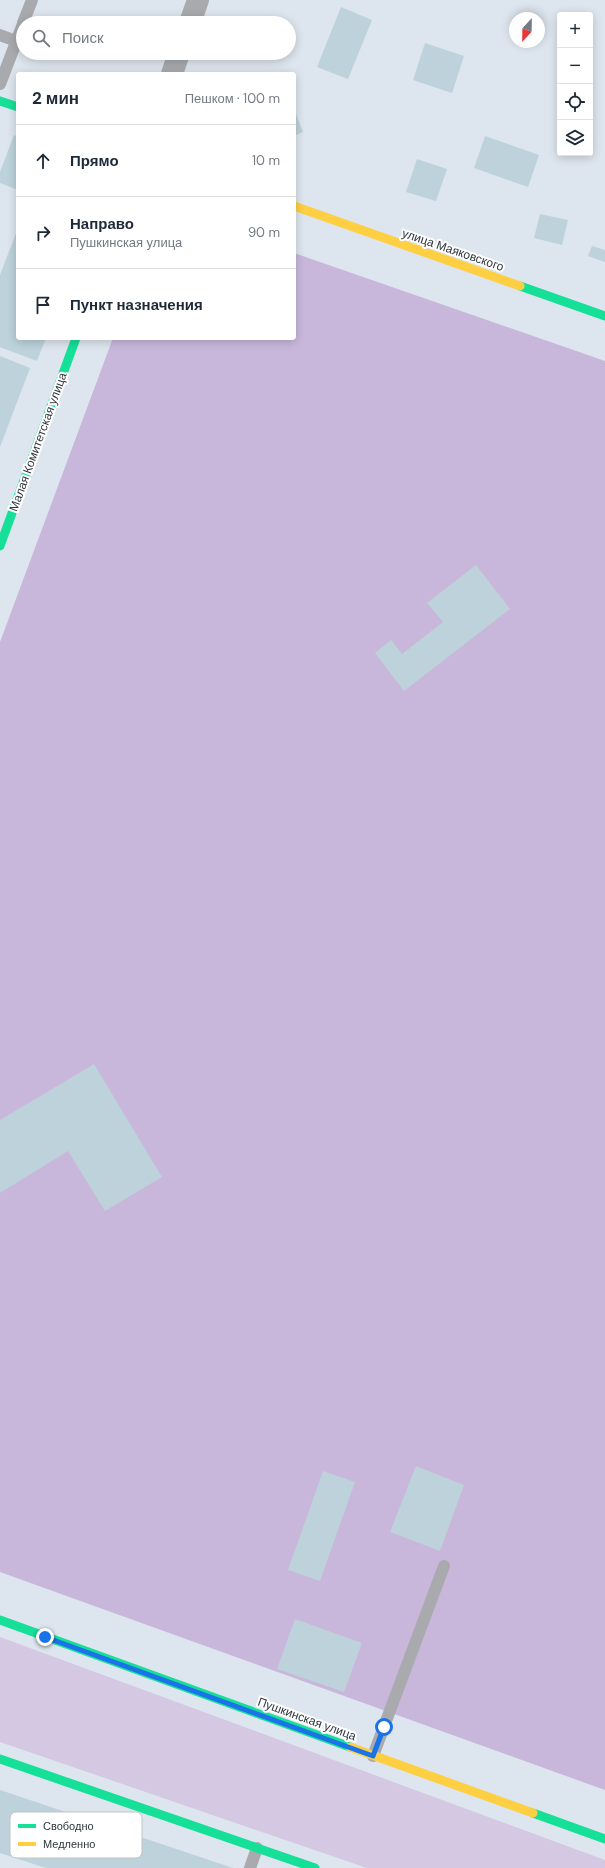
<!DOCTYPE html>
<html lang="ru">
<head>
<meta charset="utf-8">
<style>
	:root { --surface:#fff; --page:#f6f6f7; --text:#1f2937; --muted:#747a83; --line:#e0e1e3 }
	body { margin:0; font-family:"DM Sans",sans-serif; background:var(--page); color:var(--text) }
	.controls { position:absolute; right:12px; top:12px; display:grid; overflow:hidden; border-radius:4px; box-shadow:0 2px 10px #0003 }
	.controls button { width:36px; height:36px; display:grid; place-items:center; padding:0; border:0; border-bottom:1px solid var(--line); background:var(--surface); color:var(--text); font:20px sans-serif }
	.compass { position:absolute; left:509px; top:12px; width:36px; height:36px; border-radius:50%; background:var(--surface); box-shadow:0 2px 10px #0003; rotate:202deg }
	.stop { position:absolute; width:12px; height:12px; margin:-9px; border:3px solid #1a73e8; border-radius:50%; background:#fff }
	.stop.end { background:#1a73e8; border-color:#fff; box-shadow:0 1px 4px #0008 }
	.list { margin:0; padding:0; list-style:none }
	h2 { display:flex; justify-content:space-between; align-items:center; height:52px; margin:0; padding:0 16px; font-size:17px }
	h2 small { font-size:13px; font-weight:400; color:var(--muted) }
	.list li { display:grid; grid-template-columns:26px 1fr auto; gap:12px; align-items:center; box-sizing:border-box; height:72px; padding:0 16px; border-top:1px solid var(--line) }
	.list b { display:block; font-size:15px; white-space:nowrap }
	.list p { margin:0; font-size:13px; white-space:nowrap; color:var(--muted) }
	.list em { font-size:13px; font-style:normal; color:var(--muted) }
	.icon { flex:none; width:22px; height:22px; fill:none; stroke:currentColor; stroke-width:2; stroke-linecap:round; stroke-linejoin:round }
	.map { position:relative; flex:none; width:605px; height:1868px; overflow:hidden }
	.search { position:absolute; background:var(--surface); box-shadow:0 2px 10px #0003; left:16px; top:16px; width:280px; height:44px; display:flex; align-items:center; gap:10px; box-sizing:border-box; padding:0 14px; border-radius:22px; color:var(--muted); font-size:15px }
	.panel { position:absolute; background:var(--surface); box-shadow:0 2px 10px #0003; left:16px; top:72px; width:280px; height:268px; border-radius:4px }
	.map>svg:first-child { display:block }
</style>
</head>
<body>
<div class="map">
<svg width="605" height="1868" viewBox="0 0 605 1868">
	<rect width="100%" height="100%" fill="#dde5ee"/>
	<path fill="#d4c8e3" d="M0,1637L605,1860V1868H367L0,1742Z"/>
	<path fill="#c8b7db" d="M294,253L605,361V1790L0,1572V642L113,338H294Z"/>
	<g fill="#bdd2db">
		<path d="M341,7L372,20L348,79L317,67Z"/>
		<path d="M425,43L464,56L452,93L413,80Z"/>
		<path d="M294,109L303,132L294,136Z"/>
		<path d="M14,135L18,137V190L0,183V172Z"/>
		<path d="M485,136L539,155L528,187L474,168Z"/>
		<path d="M417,159L447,169L436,201L406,192Z"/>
		<path d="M540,214L568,220L562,245L534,238Z"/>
		<path d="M18,228V338H46L37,361L0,347V275Z"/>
		<path d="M592,246L605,250V262L588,256Z"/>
		<path d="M0,356L30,368L0,447Z"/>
		<path d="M476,565L510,609L404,691L375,653L391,640L402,654L443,622L427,603Z"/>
		<path d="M94,1064L162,1177L105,1211L68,1151L0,1193V1120Z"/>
		<path d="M416,1466L464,1485L440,1551L390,1532Z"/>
		<path d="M323,1471L355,1482L320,1581L288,1570Z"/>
		<path d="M295,1619L362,1643L344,1692L277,1669Z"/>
		<path d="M0,1790L233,1868H46L0,1853Z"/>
	</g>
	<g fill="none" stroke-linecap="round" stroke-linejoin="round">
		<g stroke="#a9aaae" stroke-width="12">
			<path d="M23,23L32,0"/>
			<path d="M0,35L16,41"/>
			<path d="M0,84L23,24"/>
			<path d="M373,1756L444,1566"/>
			<path d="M250,1868L257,1848"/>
		</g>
		<g stroke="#a9aaae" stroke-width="22">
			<path d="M190,23L198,0"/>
			<path d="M172,74L179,53"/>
		</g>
		<g stroke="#16e098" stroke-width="9">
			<path d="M0,101L18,107"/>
			<path d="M520,286L605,316"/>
			<path d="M0,546L76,338"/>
			<path d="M0,1620L350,1747"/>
			<path d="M0,1759L315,1868"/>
			<path d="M533,1813L605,1839"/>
		</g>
		<g stroke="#ffcf43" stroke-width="9">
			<path d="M294,206L520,286"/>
			<path d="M350,1747L533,1813"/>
		</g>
	</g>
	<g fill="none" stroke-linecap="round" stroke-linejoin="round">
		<path stroke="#1a73e8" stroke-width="5" d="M45,1637L373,1756L384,1727"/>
	</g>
	<g text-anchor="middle" stroke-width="4" stroke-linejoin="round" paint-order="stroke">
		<g font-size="12" fill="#30363c" stroke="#fff">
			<text transform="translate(453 250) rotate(19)" y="4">улица Маяковского</text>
			<text transform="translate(38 442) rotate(-70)" y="4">Малая Комитетская улица</text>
			<text transform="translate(307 1719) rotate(20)" y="4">Пушкинская улица</text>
		</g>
	</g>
	<rect x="10" y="1812" width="132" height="46" rx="6" fill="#fff" stroke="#c1c3c4" stroke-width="1"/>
	<rect x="18" y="1824" width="18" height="4" fill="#16e098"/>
	<rect x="18" y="1842" width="18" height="4" fill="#ffcf43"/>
	<g font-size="11" fill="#30363c">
		<text x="43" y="1830">Свободно</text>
		<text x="43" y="1848">Медленно</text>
	</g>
</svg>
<div class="controls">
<button>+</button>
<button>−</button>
<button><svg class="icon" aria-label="locate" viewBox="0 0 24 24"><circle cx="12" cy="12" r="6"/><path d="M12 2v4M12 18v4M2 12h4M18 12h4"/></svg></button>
<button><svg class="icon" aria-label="layers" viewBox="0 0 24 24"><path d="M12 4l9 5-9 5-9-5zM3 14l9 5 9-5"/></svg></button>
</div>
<svg class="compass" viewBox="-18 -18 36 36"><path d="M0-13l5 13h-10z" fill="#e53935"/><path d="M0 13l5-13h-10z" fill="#747a83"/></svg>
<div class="stop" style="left:384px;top:1727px"></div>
<div class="stop end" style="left:45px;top:1637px"></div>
<div class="search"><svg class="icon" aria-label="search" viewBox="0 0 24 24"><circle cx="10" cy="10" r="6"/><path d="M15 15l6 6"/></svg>Поиск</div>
<section class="panel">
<h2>2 мин<small>Пешком · 100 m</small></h2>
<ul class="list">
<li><svg class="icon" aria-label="ahead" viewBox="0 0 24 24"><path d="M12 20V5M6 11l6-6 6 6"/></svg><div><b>Прямо</b></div><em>10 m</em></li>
<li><svg class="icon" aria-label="right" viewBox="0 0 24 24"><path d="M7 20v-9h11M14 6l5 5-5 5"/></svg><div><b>Направо</b><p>Пушкинская улица</p></div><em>90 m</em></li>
<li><svg class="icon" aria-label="arrive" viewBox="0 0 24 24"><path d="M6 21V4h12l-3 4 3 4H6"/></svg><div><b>Пункт назначения</b></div></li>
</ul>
</section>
</div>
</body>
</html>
